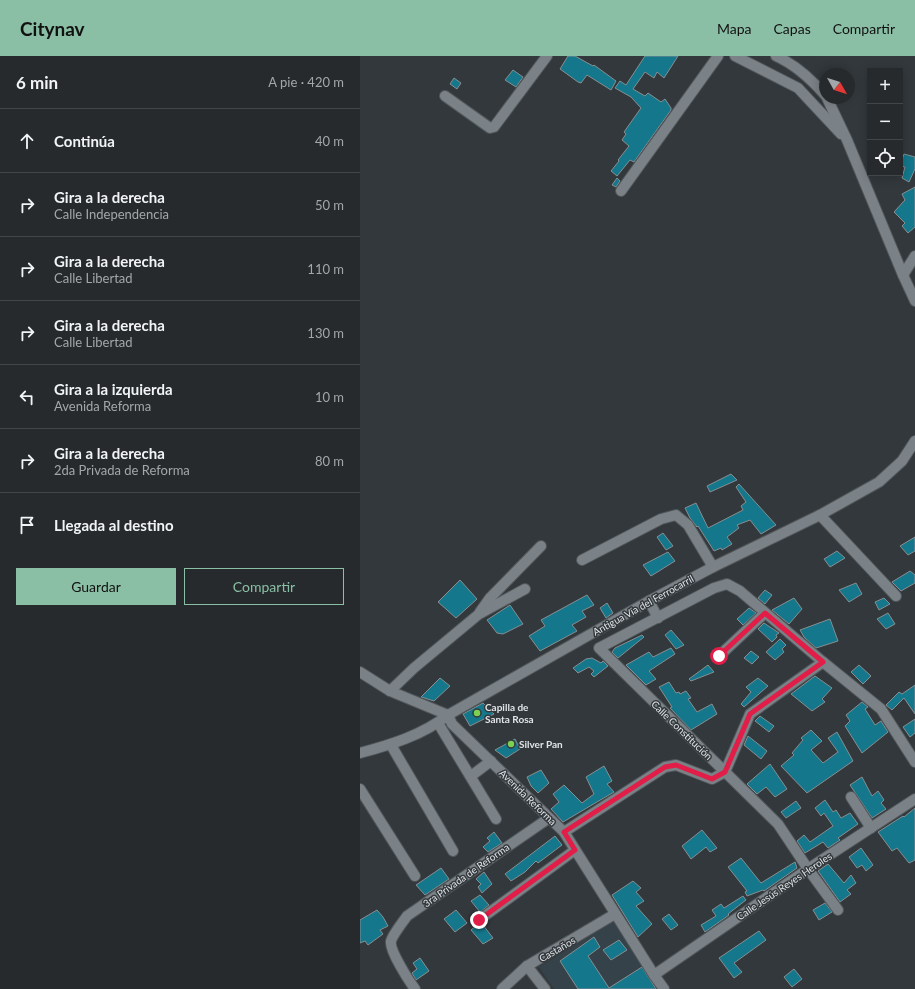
<!DOCTYPE html>
<html lang="es">
<head>
<meta charset="utf-8">
<style>
	:root { --surface:#262a2d; --page:#2e3235; --text:#f1f3f6; --muted:#a4a7aa; --line:#424649; --accent:#8abfa5 }
	body { margin:0; font-family:Lato,sans-serif; background:var(--page); color:var(--text) }
	.controls { position:absolute; right:12px; top:12px; display:grid; overflow:hidden; border-radius:0px; box-shadow:0 2px 10px #0003 }
	.controls button { width:36px; height:36px; display:grid; place-items:center; padding:0; border:0; border-bottom:1px solid var(--line); background:var(--surface); color:var(--text); font:20px sans-serif }
	.compass { position:absolute; left:459px; top:12px; width:36px; height:36px; border-radius:50%; background:var(--surface); box-shadow:0 2px 10px #0003; rotate:129deg }
	.stop { position:absolute; width:12px; height:12px; margin:-9px; border:3px solid #e11d48; border-radius:50%; background:#fff }
	.stop.end { background:#e11d48; border-color:#fff; box-shadow:0 1px 4px #0008 }
	.list { margin:0; padding:0; list-style:none }
	h2 { display:flex; justify-content:space-between; align-items:center; height:52px; margin:0; padding:0 16px; font-size:17px }
	h2 small { font-size:13px; font-weight:400; color:var(--muted) }
	.list li { display:grid; grid-template-columns:26px 1fr auto; gap:12px; align-items:center; box-sizing:border-box; height:64px; padding:0 16px; border-top:1px solid var(--line) }
	.list b { display:block; font-size:15px; white-space:nowrap }
	.list p { margin:0; font-size:13px; white-space:nowrap; color:var(--muted) }
	.list em { font-size:13px; font-style:normal; color:var(--muted) }
	.actions { display:flex; gap:8px; padding:12px 16px }
	.actions a { flex:1; padding:9px 0; border:1px solid var(--accent); border-radius:0px; text-align:center; font-size:14px; color:var(--accent) }
	.actions .main { background:var(--accent); color:#111 }
	.icon { flex:none; width:22px; height:22px; fill:none; stroke:currentColor; stroke-width:2; stroke-linecap:round; stroke-linejoin:round }
	.map { position:relative; flex:none; width:555px; height:933px; overflow:hidden }
	header { display:flex; align-items:center; gap:24px; box-sizing:border-box; height:56px; padding:0 20px; background:var(--accent); color:#111 }
	header strong { font-size:19px }
	nav { display:flex; gap:22px; margin-inline-start:auto; font-size:14px }
	main { display:flex }
	aside { flex:1; background:var(--surface) }
	.map>svg:first-child { display:block }
</style>
</head>
<body>
<header>
<strong>Citynav</strong>
<nav><a>Mapa</a><a>Capas</a><a>Compartir</a></nav>
</header>
<main>
<aside>
<h2>6 min<small>A pie · 420 m</small></h2>
<ul class="list">
<li><svg class="icon" aria-label="ahead" viewBox="0 0 24 24"><path d="M12 20V5M6 11l6-6 6 6"/></svg><div><b>Continúa</b></div><em>40 m</em></li>
<li><svg class="icon" aria-label="right" viewBox="0 0 24 24"><path d="M7 20v-9h11M14 6l5 5-5 5"/></svg><div><b>Gira a la derecha</b><p>Calle Independencia</p></div><em>50 m</em></li>
<li><svg class="icon" aria-label="right" viewBox="0 0 24 24"><path d="M7 20v-9h11M14 6l5 5-5 5"/></svg><div><b>Gira a la derecha</b><p>Calle Libertad</p></div><em>110 m</em></li>
<li><svg class="icon" aria-label="right" viewBox="0 0 24 24"><path d="M7 20v-9h11M14 6l5 5-5 5"/></svg><div><b>Gira a la derecha</b><p>Calle Libertad</p></div><em>130 m</em></li>
<li><svg class="icon" aria-label="left" viewBox="0 0 24 24"><path d="M17 20v-9H6M10 6l-5 5 5 5"/></svg><div><b>Gira a la izquierda</b><p>Avenida Reforma</p></div><em>10 m</em></li>
<li><svg class="icon" aria-label="right" viewBox="0 0 24 24"><path d="M7 20v-9h11M14 6l5 5-5 5"/></svg><div><b>Gira a la derecha</b><p>2da Privada de Reforma</p></div><em>80 m</em></li>
<li><svg class="icon" aria-label="arrive" viewBox="0 0 24 24"><path d="M6 21V4h12l-3 4 3 4H6"/></svg><div><b>Llegada al destino</b></div></li>
</ul>
<div class="actions"><a class="main">Guardar</a><a>Compartir</a></div>
</aside>
<div class="map">
<svg width="555" height="933" viewBox="0 0 555 933">
	<rect width="100%" height="100%" fill="#32383c"/>
	<path fill="#36424a" d="M258,863L294,916L267,933H194L179,911Z"/>
	<g fill="#14778b" stroke="#868f91">
		<path d="M208,0H215L233,10L234,9L256,25L251,34L227,19L221,27L218,26L200,13Z"/>
		<path d="M285,0H318L304,22L297,16L294,22L285,16L273,33L285,40L288,37L301,46L305,43L311,52V54L274,106L270,104L257,120L251,115L259,105L258,104L269,90L262,84L266,78L264,76L281,52L271,41L255,32L260,25L266,29Z"/>
		<path d="M153,14L163,21L156,31L145,24Z"/>
		<path d="M94,22L101,27L97,33L90,28Z"/>
		<path d="M544,98L555,101V113L549,126L542,122L545,111L540,110Z"/>
		<path d="M257,122L260,125L256,131L252,129Z"/>
		<path d="M555,131V171L548,177L542,170L545,167L534,156L545,144L542,138Z"/>
		<path d="M371,418L377,424L350,436L347,430Z"/>
		<path d="M379,428L416,469L401,478L390,464L377,469L379,472L367,481L372,488L362,494L361,492L354,495L338,470L337,471L330,462L325,452L336,447L348,472L383,454L381,450L386,446L376,431Z"/>
		<path d="M303,477L313,490L306,494L297,481Z"/>
		<path d="M555,481V495L548,499L540,490Z"/>
		<path d="M477,495L485,502L470,511L464,503Z"/>
		<path d="M308,496L315,505L291,520L283,509Z"/>
		<path d="M550,515L555,519V527L541,535L532,526Z"/>
		<path d="M100,524L117,543L96,562L78,546Z"/>
		<path d="M496,527L502,538L489,546L479,534Z"/>
		<path d="M405,534L412,539L405,548L398,542Z"/>
		<path d="M227,539L234,549L222,555L226,561L212,569L217,575L180,595L169,580L185,570L181,564Z"/>
		<path d="M434,542L442,553L429,568L412,554Z"/>
		<path d="M524,542L530,548L519,554L515,546Z"/>
		<path d="M247,547L253,557L246,562L240,552Z"/>
		<path d="M150,549L163,568L143,578L137,577L127,564Z"/>
		<path d="M389,552L396,557L383,569L377,563Z"/>
		<path d="M528,557L535,568L526,573L517,563Z"/>
		<path d="M470,563L478,585L456,592L444,581L440,574Z"/>
		<path d="M404,567L419,577L416,579L417,581L412,586L398,573Z"/>
		<path d="M311,574L324,589L316,593L305,579Z"/>
		<path d="M282,579L284,581L258,602L252,596L255,592Z"/>
		<path d="M420,583L426,589L422,593L424,596L415,604L406,596Z"/>
		<path d="M311,592L315,598L289,615L296,623L286,629L266,609L289,596L293,601Z"/>
		<path d="M391,595L399,601L392,608L384,602Z"/>
		<path d="M232,602L241,607L243,605L248,610L234,621L231,618L234,615L229,611L218,617L213,612L226,603Z"/>
		<path d="M348,609L354,616L331,625L329,623Z"/>
		<path d="M499,609L511,620L503,628L491,616Z"/>
		<path d="M455,620L472,632L462,643L465,646L452,655L431,638Z"/>
		<path d="M80,622L90,630L74,645L61,641Z"/>
		<path d="M398,622L408,630L384,651L381,648L391,636L386,631Z"/>
		<path d="M309,626L316,637L319,636L320,638L326,635L331,642L328,643L337,656L352,648L357,658L331,674L310,652L312,651L299,631Z"/>
		<path d="M555,629V658L544,642L532,654L526,649L539,636L542,638Z"/>
		<path d="M502,646L508,651L505,653L515,669L521,665L528,676L502,697L485,670L490,665L486,659Z"/>
		<path d="M123,647L134,658L110,670L103,658Z"/>
		<path d="M400,660L414,670L409,676L395,665Z"/>
		<path d="M555,663V677L550,681L543,671Z"/>
		<path d="M451,674L462,685L451,694L463,707L478,696L468,682L477,676L493,705L447,737L421,710L434,699L432,697L443,684L441,682Z"/>
		<path d="M388,680L407,695L401,703L384,689Z"/>
		<path d="M155,683L160,693L146,702L135,694Z"/>
		<path d="M410,708L427,733L415,741L406,731L397,738L387,728Z"/>
		<path d="M244,710L252,725L247,728L254,736L203,766L191,753L199,746L193,738L204,729L222,747L234,738L226,721Z"/>
		<path d="M181,714L189,727L178,737L171,730L167,721Z"/>
		<path d="M502,721L512,740L518,735L524,744L521,747L526,753L512,762L490,729Z"/>
		<path d="M465,744L473,756L476,754L481,762L490,757L498,768L478,782L480,784L468,792L463,786L445,797L437,785L444,779L450,786L473,770L464,757L461,760L455,752Z"/>
		<path d="M436,745L441,752L426,762L421,756Z"/>
		<path d="M555,752V804L549,807L537,792L532,795L518,776L543,760L544,761Z"/>
		<path d="M342,774L357,792L350,796L346,791L331,803L322,790Z"/>
		<path d="M134,776L142,787L128,796L123,791L130,785L127,782Z"/>
		<path d="M195,780L202,789L178,807L176,805L165,816L151,825L145,818Z"/>
		<path d="M501,792L513,809L506,815L502,809L497,812L489,801Z"/>
		<path d="M381,802L401,827L435,806L437,812L404,835L403,834L387,840L385,836L387,835L368,811Z"/>
		<path d="M468,808L484,827L491,819L496,827L487,834L491,838L480,846L458,815Z"/>
		<path d="M81,812L89,823L65,839L56,829Z"/>
		<path d="M124,816L132,828L122,837L118,831L121,828L116,823Z"/>
		<path d="M273,825L281,832L276,836L284,845L276,850L292,868L278,881L252,839Z"/>
		<path d="M120,839L129,849L120,856L111,845Z"/>
		<path d="M383,840L386,844L368,858L369,859L345,876L341,869L356,860L352,854L361,848L364,852Z"/>
		<path d="M465,847L472,856L459,864L453,854Z"/>
		<path d="M17,854L23,861L28,870L20,874L23,878L8,889L5,885L0,887V864Z"/>
		<path d="M96,854L107,867L95,876L84,863Z"/>
		<path d="M309,858L318,869L311,874L302,863Z"/>
		<path d="M123,869L133,882L123,888L111,874L116,870Z"/>
		<path d="M399,875L406,884L374,907L382,916L374,922L359,902Z"/>
		<path d="M234,881L240,891L228,900L249,932L282,911L296,933H218L200,905Z"/>
		<path d="M259,884L267,894L251,904L243,894Z"/>
		<path d="M60,902L69,915L56,924L52,917L57,913L53,907Z"/>
		<path d="M434,913L442,923L432,931L424,921Z"/>
	</g>
	<g fill="none" stroke-linecap="round" stroke-linejoin="round">
		<g stroke="#51565a" stroke-width="12">
			<g id="minor">
				<path d="M375,0L438,32L481,78"/>
				<path d="M416,0C436,9 451,23 465,39"/>
				<path d="M85,40L130,72L134,71L187,0"/>
				<path d="M467,42L487,84L543,219L555,245"/>
				<path d="M261,135L358,0"/>
				<path d="M543,219L555,200"/>
				<path d="M460,459L536,540"/>
				<path d="M222,504L301,463L316,459L328,469L353,511"/>
				<path d="M289,545L298,562"/>
				<path d="M120,556L130,542L181,490"/>
				<path d="M359,600L405,557"/>
				<path d="M0,616L30,635L88,659L92,668L204,776L294,919L304,933"/>
				<path d="M30,635L54,612L119,558L165,533"/>
				<path d="M78,667L136,763"/>
				<path d="M31,689L93,795"/>
				<path d="M0,697C30,689 63,679 88,659L289,545L353,511L460,459L519,426L542,405L555,385"/>
				<path d="M111,720L131,705"/>
				<path d="M0,733L55,820"/>
				<path d="M491,741L511,772"/>
				<path d="M204,776L305,711L316,709L352,723L365,716L390,658L463,606"/>
				<path d="M478,854L448,813L418,768L239,592L354,532L367,528L380,535L463,606L521,653L555,706"/>
				<path d="M119,864L215,794"/>
				<path d="M167,910L185,933"/>
				<path d="M294,919L448,813L555,743"/>
				<path d="M55,933C49,925 29,894 31,885C33,878 43,866 47,860L189,762"/>
				<path d="M142,933L167,910L255,858"/>
			</g>
		</g>
		<use href="#minor" stroke="#7b8287" stroke-width="10"/>
	</g>
	<g fill="none" stroke-linecap="round" stroke-linejoin="round">
		<path stroke="#e11d48" stroke-width="5" d="M119,864L215,794L204,776L305,711L316,709L352,723L365,716L390,658L463,606L405,557L359,600"/>
	</g>
	<g fill="#7ed053" stroke="#32383c" stroke-width="1.5">
		<circle cx="117" cy="657" r="4"/>
		<circle cx="151" cy="688" r="4"/>
	</g>
	<g text-anchor="middle" stroke-width="3" stroke-linejoin="round" paint-order="stroke">
		<g font-size="10" fill="#e0e4e7" stroke="#32383c">
			<text transform="translate(283 549) rotate(-29)" y="4">Antigua Vía del Ferrocarril</text>
			<text transform="translate(322 674) rotate(44)" y="4">Calle Constitución</text>
			<text transform="translate(168 741) rotate(44)" y="4">Avenida Reforma</text>
			<text transform="translate(106 819) rotate(-35)" y="4">3ra Privada de Reforma</text>
			<text transform="translate(424 830) rotate(-34)" y="4">Calle Jesús Reyes Heroles</text>
			<text transform="translate(197 893) rotate(-30)" y="4">Castaños</text>
		</g>
		<g font-size="10" font-weight="bold" fill="#e0e4e7" stroke="#32383c" text-anchor="start">
			<text x="125" y="655">Capilla de<tspan x="125" dy="12">Santa Rosa</tspan></text>
			<text x="159" y="692">Silver Pan</text>
		</g>
	</g>
</svg>
<div class="controls">
<button>+</button>
<button>−</button>
<button><svg class="icon" aria-label="locate" viewBox="0 0 24 24"><circle cx="12" cy="12" r="6"/><path d="M12 2v4M12 18v4M2 12h4M18 12h4"/></svg></button>
</div>
<svg class="compass" viewBox="-18 -18 36 36"><path d="M0-13l5 13h-10z" fill="#e53935"/><path d="M0 13l5-13h-10z" fill="#a4a7aa"/></svg>
<div class="stop" style="left:359px;top:600px"></div>
<div class="stop end" style="left:119px;top:864px"></div>
</div>
</main>
</body>
</html>
